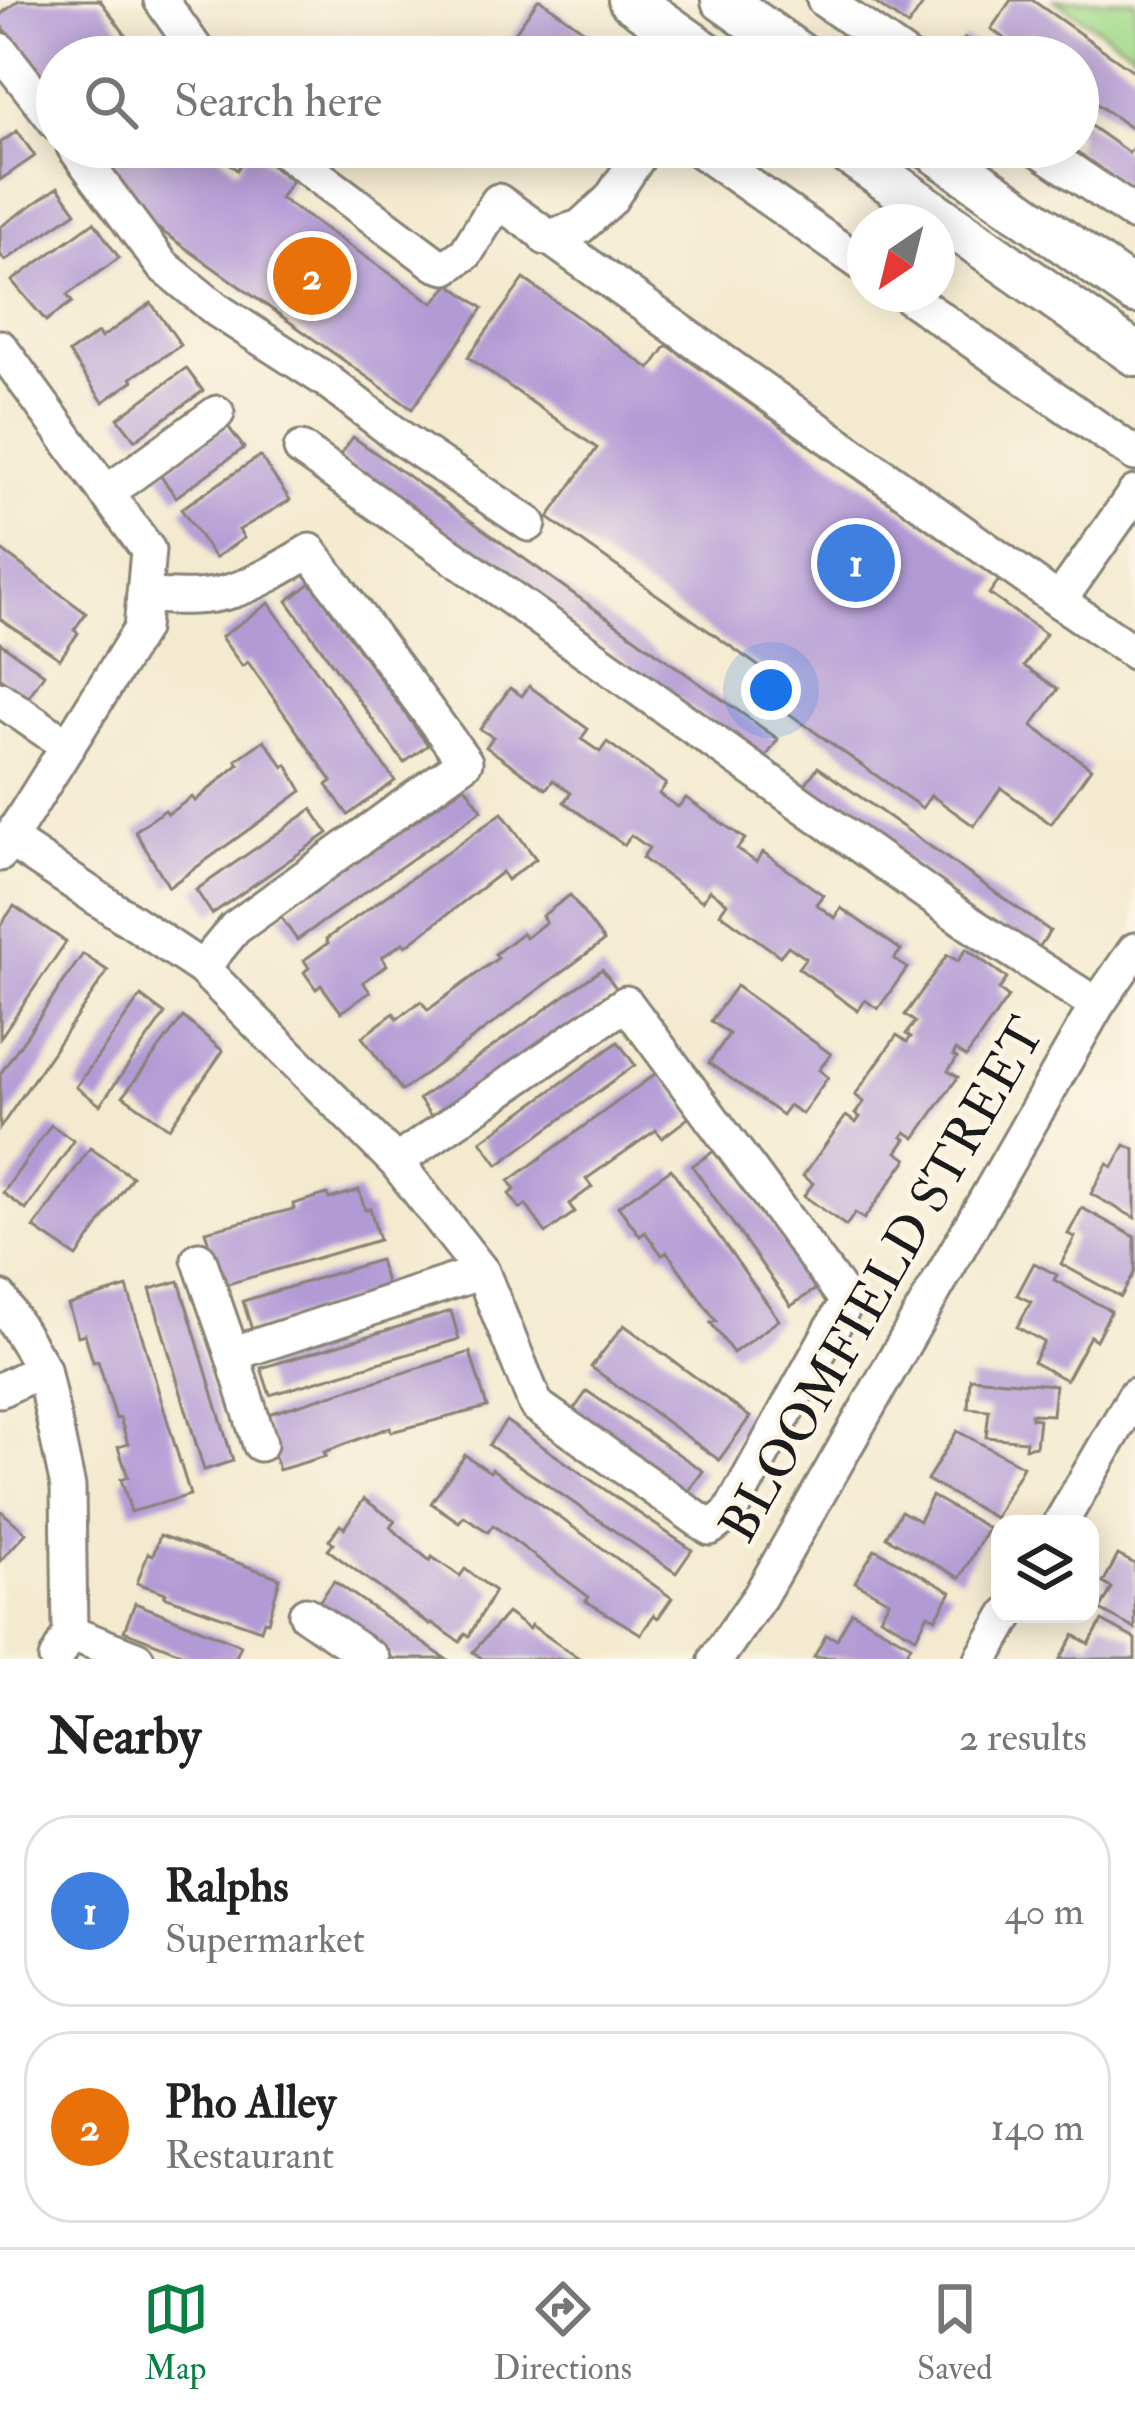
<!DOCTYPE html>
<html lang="en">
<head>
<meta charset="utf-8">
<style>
	:root { --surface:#fff; --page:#f6f6f6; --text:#222; --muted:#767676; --line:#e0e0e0; --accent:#0b8043 }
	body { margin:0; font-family:"IM FELL Double Pica",serif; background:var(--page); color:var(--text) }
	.controls { position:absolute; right:36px; bottom:36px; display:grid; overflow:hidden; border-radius:24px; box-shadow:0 6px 30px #0003 }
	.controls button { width:108px; height:108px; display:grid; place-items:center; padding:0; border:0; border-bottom:3px solid var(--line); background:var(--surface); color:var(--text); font:60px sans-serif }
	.compass { position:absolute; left:847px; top:204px; width:108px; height:108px; border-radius:50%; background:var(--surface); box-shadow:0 6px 30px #0003; rotate:215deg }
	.you { position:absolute; left:771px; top:690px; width:42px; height:42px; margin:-30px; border:9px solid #fff; border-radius:50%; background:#1a73e8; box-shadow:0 0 0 18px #1a73e833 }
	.badge { display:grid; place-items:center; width:78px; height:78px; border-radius:50%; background:var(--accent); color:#fff; font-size:39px; font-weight:700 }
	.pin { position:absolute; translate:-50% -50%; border:6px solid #fff; box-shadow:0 3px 12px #0006 }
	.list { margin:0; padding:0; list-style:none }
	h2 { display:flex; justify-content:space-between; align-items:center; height:156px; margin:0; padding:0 48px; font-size:51px }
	h2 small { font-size:39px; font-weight:400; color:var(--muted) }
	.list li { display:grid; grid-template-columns:78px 1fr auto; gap:36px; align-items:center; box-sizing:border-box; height:192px; margin:0 24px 24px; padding:0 24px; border:3px solid var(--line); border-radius:48px }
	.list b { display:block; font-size:45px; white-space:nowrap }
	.list p { margin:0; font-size:39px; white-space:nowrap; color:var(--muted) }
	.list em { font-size:39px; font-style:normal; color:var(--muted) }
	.icon { flex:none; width:66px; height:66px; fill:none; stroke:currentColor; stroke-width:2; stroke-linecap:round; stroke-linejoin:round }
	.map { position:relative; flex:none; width:1135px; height:1659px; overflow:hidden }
	.search { position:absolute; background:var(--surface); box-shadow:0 6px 30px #0003; left:36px; right:36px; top:36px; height:132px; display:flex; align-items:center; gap:30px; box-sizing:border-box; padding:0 42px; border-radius:66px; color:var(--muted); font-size:45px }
	.sheet { height:588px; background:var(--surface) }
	nav { display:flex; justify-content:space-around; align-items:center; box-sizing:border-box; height:168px; border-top:3px solid var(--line); background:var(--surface); font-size:33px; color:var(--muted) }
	nav a { display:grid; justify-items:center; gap:6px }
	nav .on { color:var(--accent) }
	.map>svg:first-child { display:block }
</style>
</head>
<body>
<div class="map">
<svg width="1135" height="1659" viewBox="0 0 1135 1659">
	<rect width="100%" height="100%" fill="#fcf5e5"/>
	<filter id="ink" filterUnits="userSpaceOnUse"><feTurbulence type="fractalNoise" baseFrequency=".00833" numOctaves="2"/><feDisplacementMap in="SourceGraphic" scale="24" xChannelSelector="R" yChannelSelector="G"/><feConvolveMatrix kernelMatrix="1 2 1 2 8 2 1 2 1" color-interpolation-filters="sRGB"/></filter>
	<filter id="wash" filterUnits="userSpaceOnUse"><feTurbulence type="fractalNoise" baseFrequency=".004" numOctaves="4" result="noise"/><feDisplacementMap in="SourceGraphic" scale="48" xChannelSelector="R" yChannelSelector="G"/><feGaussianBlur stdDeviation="2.7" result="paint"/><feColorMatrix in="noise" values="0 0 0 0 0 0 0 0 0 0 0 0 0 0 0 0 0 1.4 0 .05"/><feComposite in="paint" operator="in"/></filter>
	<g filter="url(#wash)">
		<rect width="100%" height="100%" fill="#f4ead0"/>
		<path fill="#a3da8b" stroke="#607b54" stroke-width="3" d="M1055,0H1135V53Z"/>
		<g id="blocks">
			<g fill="#b29ad5">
				<path d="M19,0H100L142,57H57V100L0,24V15Z"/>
				<path d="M538,0H541L621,57H498Z"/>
				<path d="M871,0H926L908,26Z"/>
				<path d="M1011,0H1032L1135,72V131L1078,91V57H1030L991,29Z"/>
				<path d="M965,38L993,57H951Z"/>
				<path d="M1078,117L1129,153L1135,144V186L1132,191L1070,147H1078Z"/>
				<path d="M17,131L35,156L0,180V143Z"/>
				<path d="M92,147H209L237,170L250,149L292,181L280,198L433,303L450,284L483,308L412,409L149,222Z"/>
				<path d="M512,147H551L538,166Z"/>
				<path d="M58,187L76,212L5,261L0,254V227Z"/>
				<path d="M94,222L119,258L67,295L72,302L46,321L12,281Z"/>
				<path d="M524,279L650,369L667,345L999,580L989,594L1046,634L1024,666L1058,689L1032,726L1091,768L1051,824L1001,788L974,826L931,795L922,808L784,710L791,689L548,518L597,448L468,357Z"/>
				<path d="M151,303L181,345L131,378L133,381L103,402L69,353L98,333L101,338Z"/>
				<path d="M186,368L203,391L135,440L118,418Z"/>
				<path d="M227,425L244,448L176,497L159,474Z"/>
				<path d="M353,437L778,739L764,760L338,458Z"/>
				<path d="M260,456L290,500L239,530L244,538L215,558L181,509Z"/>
				<path d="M0,549L86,613L74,630L78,633L60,659L0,619Z"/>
				<path d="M311,583L428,745L404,763L287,601Z"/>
				<path d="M269,603L395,781L348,815L327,785L332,781L248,662L242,666L221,637Z"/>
				<path d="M0,643L44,674L28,698L0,678Z"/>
				<path d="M529,686L588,729L581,739L600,752L607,742L666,784L659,794L678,807L686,798L745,839L737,849L756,862L763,852L823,895L816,904L835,918L841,908L901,950L894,959L907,968L878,1009L865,1000L858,1011L798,968L806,958L788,946L780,956L720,913L727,903L710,890L702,901L642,858L649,848L631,835L624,845L564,802L571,793L553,780L546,789L486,747L493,737L480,729L510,688L522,696Z"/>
				<path d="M264,740L284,767L287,765L302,791L169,887L135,831L165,810L168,814L192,797L195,801L239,764L236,760Z"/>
				<path d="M818,767L1050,931L1036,952L803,787Z"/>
				<path d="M465,786L482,810L297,940L280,916Z"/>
				<path d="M312,809L328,833L212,914L196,890Z"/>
				<path d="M502,813L536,859L507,880L502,872L406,946L403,943L382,957L387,965L363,982L370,992L341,1012L321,985L316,989L304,972L309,968L304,960L328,943L326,939Z"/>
				<path d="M570,895L604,941L402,1091L362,1037L394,1013L397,1019L421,1001L428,1010L498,958L495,954L522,933L526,938L546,922L542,916Z"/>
				<path d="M14,906L66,942L0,1038V926Z"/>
				<path d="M966,949L1007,978L999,990L1008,997L966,1057L956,1050L953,1055L957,1058L948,1071L958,1077L915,1138L906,1132L902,1137L906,1139L897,1152L907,1159L864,1219L855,1213L846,1226L804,1196L813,1183L803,1176L846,1116L856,1123L860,1117L855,1114L864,1102L855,1095L897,1035L907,1042L911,1037L906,1034L915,1022L905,1015L947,955L958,961Z"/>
				<path d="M83,954L108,971L0,1128V1074Z"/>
				<path d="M602,969L619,992L436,1123L419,1099Z"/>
				<path d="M736,986L831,1054L819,1070L828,1077L802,1114L789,1105L782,1115L709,1063L729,1034L711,1021Z"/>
				<path d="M141,996L165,1014L100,1105L76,1087Z"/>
				<path d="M183,1017L223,1051L169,1128L123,1096Z"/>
				<path d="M618,1042L635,1065L498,1165L481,1141Z"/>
				<path d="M659,1071L691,1116L662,1138L656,1130L586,1179L592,1187L569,1204L575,1212L546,1233L526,1205L520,1209L509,1194L515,1190L509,1181Z"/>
				<path d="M51,1125L74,1141L26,1210L3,1193Z"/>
				<path d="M1125,1145L1135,1150V1218L1091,1194L1107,1164L1113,1167Z"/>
				<path d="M90,1148L132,1177L77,1257L34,1228Z"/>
				<path d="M717,1149L816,1289L791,1306L692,1166Z"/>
				<path d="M671,1169L779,1320L733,1353L711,1323L716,1321L667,1252L662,1255L645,1232L640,1236L618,1206Z"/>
				<path d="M359,1190L365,1210L370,1208L379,1240L221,1286L205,1231L294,1209L293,1204L327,1194L329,1199Z"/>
				<path d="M1082,1208L1135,1237V1271L1121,1297L1061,1264L1075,1237L1068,1234Z"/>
				<path d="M379,1260L388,1289L252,1330L243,1301Z"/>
				<path d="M1034,1263L1057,1275L1054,1280L1111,1311L1096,1340L1090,1336L1066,1380L1033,1362L1044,1342L1017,1327L1031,1302L1017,1295Z"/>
				<path d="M179,1281L233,1461L204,1470L150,1289Z"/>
				<path d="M127,1287L190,1495L131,1512L121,1479L128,1477L118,1447L128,1444L120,1418L116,1419L98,1361L93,1362L85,1334L78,1336L68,1305Z"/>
				<path d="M451,1311L459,1339L270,1395L261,1368Z"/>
				<path d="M624,1325L750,1417L719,1460L591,1367Z"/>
				<path d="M470,1352L487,1407L391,1432L390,1427L324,1452L326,1456L279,1470L262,1416Z"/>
				<path d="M970,1378L1055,1385L1052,1415L1031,1414V1418L1039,1419L1036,1446L1025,1448L1026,1441L986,1437L989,1410L968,1408Z"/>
				<path d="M587,1391L703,1471L685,1496L570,1415Z"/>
				<path d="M506,1421L692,1550L676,1573L489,1445Z"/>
				<path d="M957,1431L1023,1466L995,1518L927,1480Z"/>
				<path d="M465,1455L490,1472L492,1469L672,1598L658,1618L654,1615L641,1634L586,1601L589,1597L493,1525L488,1532L464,1516L459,1522L431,1503Z"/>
				<path d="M932,1496L988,1528L960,1578L886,1537L901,1511L919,1521Z"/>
				<path d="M364,1499L395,1521L390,1527L430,1561L432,1557L460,1576L465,1569L495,1591L469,1636L465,1634L460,1642L432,1623L430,1625L328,1550L334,1543L329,1540L340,1525L344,1528Z"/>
				<path d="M0,1510L26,1533L0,1561Z"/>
				<path d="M160,1535L280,1578L268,1622L264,1621L261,1630L164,1596L166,1593L137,1583L148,1553L153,1555Z"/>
				<path d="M875,1549L951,1592L936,1618L928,1614L916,1637L880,1617L889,1601L855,1582Z"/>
				<path d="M1118,1555L1135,1564V1629L1100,1610L1112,1588L1103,1583Z"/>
				<path d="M334,1581L446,1659H394L317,1605Z"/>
				<path d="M135,1603L241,1645L235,1659H196L124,1631Z"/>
				<path d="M852,1612L911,1645L903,1659L814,1657L826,1635L837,1639Z"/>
				<path d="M507,1613L529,1629L531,1625L580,1659H483L473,1652Z"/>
				<path d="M1102,1621L1135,1639V1659H1060L1074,1635L1089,1644Z"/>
			</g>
		</g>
	</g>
	<g filter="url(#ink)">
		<use href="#blocks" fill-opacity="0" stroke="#888376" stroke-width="3"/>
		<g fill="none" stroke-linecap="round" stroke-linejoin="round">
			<g stroke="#888376" stroke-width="39">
				<g id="minor">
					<path d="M161,0L201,57"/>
					<path d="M824,0L906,57"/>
					<path d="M0,50L57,123"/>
					<path d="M74,147L162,265L217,310L326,380L401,438L529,524"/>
					<path d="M279,147L436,264L446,267L466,253L498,201L1059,601L1135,493"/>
					<path d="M695,147L865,266"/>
					<path d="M1036,147L1135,214"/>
					<path d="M546,238L580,227L610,200L645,147"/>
					<path d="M905,294L1135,454"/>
					<path d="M0,347L148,550L141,629L0,854"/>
					<path d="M301,449L972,925L1097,1005"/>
					<path d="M106,493L217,413"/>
					<path d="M144,595C222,603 244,591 310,551L465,762L235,928L202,968"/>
					<path d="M1059,601L1135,653"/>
					<path d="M0,699L68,746"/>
					<path d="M10,840L202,968L396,1162L482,1272L536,1405L710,1528L729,1514L847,1301L626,1003L396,1162"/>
					<path d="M199,1259L232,1354"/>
					<path d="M0,1298L43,1369L68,1487L70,1633L56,1659"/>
					<path d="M0,1390L43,1369"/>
					<path d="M260,1444L232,1354L482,1272"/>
					<path d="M1060,1524L1135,1395"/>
					<path d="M306,1614L372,1659"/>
					<path d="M70,1633L137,1659"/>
					<path d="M716,1659L760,1596L1097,1005L1135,950"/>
					<path d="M982,1659L1008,1614"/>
				</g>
			</g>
			<g stroke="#888376" stroke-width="48">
				<g id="major">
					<path d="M630,0L711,57"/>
					<path d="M723,0L803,57"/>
					<path d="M840,147L1135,354"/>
					<path d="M929,147L1135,292"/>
				</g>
			</g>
			<use href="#minor" stroke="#fff" stroke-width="33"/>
			<use href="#major" stroke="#fff" stroke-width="42"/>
		</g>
	</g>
	<g text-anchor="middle" stroke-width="9" stroke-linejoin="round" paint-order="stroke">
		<g font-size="51" fill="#1c1c1c" stroke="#fcf5e5">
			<text transform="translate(881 1279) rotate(-60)" y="18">BLOOMFIELD STREET</text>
		</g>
	</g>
</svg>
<div class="controls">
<button><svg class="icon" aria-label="layers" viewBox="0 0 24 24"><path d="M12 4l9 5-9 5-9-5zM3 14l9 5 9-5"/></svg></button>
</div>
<svg class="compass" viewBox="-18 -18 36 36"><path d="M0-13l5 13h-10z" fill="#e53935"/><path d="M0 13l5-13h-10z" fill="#767676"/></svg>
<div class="you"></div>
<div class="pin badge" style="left:856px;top:563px;background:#3f7fe0">1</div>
<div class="pin badge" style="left:312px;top:276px;background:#e8710a">2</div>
<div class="search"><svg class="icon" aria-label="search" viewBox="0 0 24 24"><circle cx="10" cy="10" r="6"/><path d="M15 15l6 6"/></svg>Search here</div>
</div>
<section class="sheet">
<h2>Nearby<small>2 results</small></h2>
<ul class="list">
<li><span class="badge" style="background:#3f7fe0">1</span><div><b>Ralphs</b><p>Supermarket</p></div><em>40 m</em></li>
<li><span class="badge" style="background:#e8710a">2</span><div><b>Pho Alley</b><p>Restaurant</p></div><em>140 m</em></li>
</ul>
</section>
<nav>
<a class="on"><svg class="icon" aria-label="map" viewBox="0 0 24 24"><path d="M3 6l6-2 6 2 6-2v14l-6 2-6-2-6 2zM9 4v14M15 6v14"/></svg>Map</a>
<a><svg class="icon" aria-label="directions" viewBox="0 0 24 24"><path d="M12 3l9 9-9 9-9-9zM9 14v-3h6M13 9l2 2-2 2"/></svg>Directions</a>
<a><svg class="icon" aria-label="saved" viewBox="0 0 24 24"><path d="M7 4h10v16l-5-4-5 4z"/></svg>Saved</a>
</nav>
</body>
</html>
